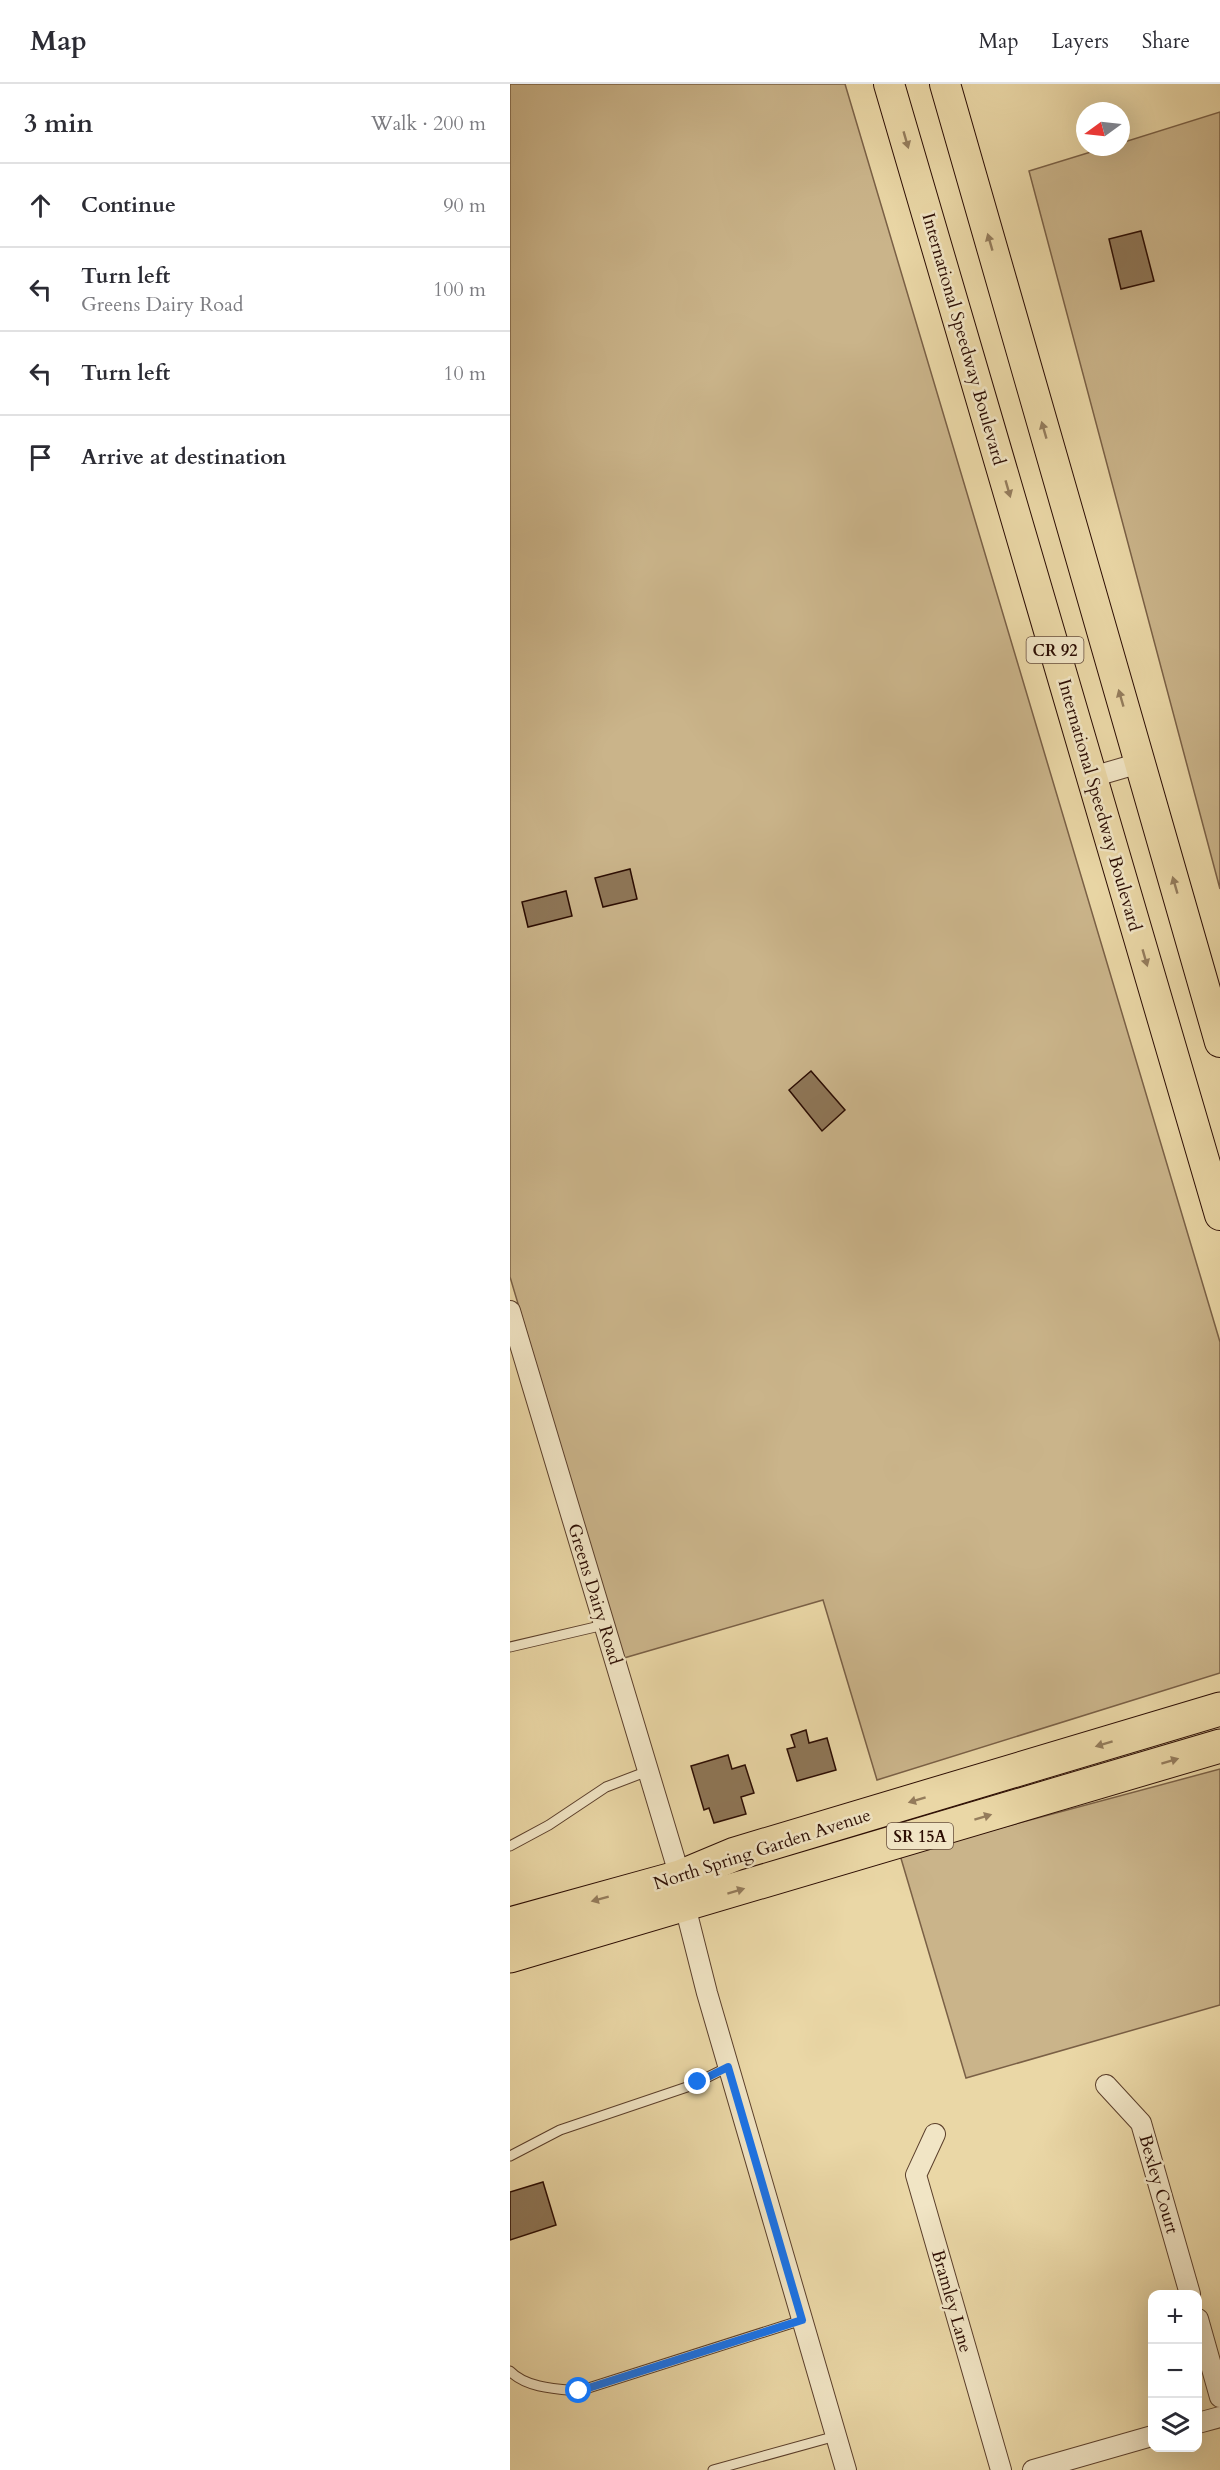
<!DOCTYPE html>
<html lang="en">
<head>
<meta charset="utf-8">
<style>
	:root { --surface:#fff; --page:#f2f2f3; --text:#2b2b33; --muted:#7c7c81; --line:#e1e1e2 }
	body { margin:0; font-family:Cardo,serif; background:var(--page); color:var(--text) }
	.controls { position:absolute; right:18px; bottom:18px; display:grid; overflow:hidden; border-radius:12px; box-shadow:0 6px 24px #0002 }
	.controls button { width:54px; height:54px; display:grid; place-items:center; padding:0; border:0; border-bottom:2px solid var(--line); background:var(--surface); color:var(--text); font:30px sans-serif }
	.compass { position:absolute; left:566px; top:18px; width:54px; height:54px; border-radius:50%; background:var(--surface); box-shadow:0 6px 24px #0002; rotate:255deg }
	.stop { position:absolute; width:18px; height:18px; margin:-14px; border:4px solid #1a73e8; border-radius:50%; background:#fff }
	.stop.end { background:#1a73e8; border-color:#fff; box-shadow:0 2px 6px #0008 }
	.list { margin:0; padding:0; list-style:none }
	h2 { display:flex; justify-content:space-between; align-items:center; height:78px; margin:0; padding:0 24px; font-size:26px }
	h2 small { font-size:20px; font-weight:400; color:var(--muted) }
	.list li { display:grid; grid-template-columns:39px 1fr auto; gap:18px; align-items:center; box-sizing:border-box; height:84px; padding:0 24px; border-top:2px solid var(--line) }
	.list b { display:block; font-size:22px; white-space:nowrap }
	.list p { margin:0; font-size:20px; white-space:nowrap; color:var(--muted) }
	.list em { font-size:20px; font-style:normal; color:var(--muted) }
	.icon { flex:none; width:33px; height:33px; fill:none; stroke:currentColor; stroke-width:2; stroke-linecap:round; stroke-linejoin:round }
	.map { position:relative; flex:none; width:710px; height:2386px; overflow:hidden }
	header { display:flex; align-items:center; gap:36px; box-sizing:border-box; height:84px; padding:0 30px; background:var(--surface); border-bottom:2px solid var(--line) }
	header strong { font-size:28px }
	nav { display:flex; gap:33px; margin-inline-start:auto; font-size:21px }
	main { display:flex }
	aside { flex:1; background:var(--surface) }
	.map>svg:first-child { display:block }
</style>
</head>
<body>
<header>
<strong>Map</strong>
<nav><a>Map</a><a>Layers</a><a>Share</a></nav>
</header>
<main>
<aside>
<h2>3 min<small>Walk · 200 m</small></h2>
<ul class="list">
<li><svg class="icon" aria-label="ahead" viewBox="0 0 24 24"><path d="M12 20V5M6 11l6-6 6 6"/></svg><div><b>Continue</b></div><em>90 m</em></li>
<li><svg class="icon" aria-label="left" viewBox="0 0 24 24"><path d="M17 20v-9H6M10 6l-5 5 5 5"/></svg><div><b>Turn left</b><p>Greens Dairy Road</p></div><em>100 m</em></li>
<li><svg class="icon" aria-label="left" viewBox="0 0 24 24"><path d="M17 20v-9H6M10 6l-5 5 5 5"/></svg><div><b>Turn left</b></div><em>10 m</em></li>
<li><svg class="icon" aria-label="arrive" viewBox="0 0 24 24"><path d="M6 21V4h12l-3 4 3 4H6"/></svg><div><b>Arrive at destination</b></div></li>
</ul>
</aside>
<div class="map">
<svg width="710" height="2386" viewBox="0 0 710 2386">
	<rect width="100%" height="100%" fill="#ead7a6"/>
	<filter id="stains"><feTurbulence type="fractalNoise" baseFrequency=".00333" numOctaves="4"/><feColorMatrix values="0 0 0 0 .2 0 0 0 0 .09 0 0 0 0 .02 0 0 0 .5 -.17"/></filter>
	<radialGradient id="worn" r=".72"><stop offset=".6" stop-color="#630" stop-opacity="0"/><stop offset="1" stop-color="#630" stop-opacity=".3"/></radialGradient>
	<g fill="#cab48a" stroke="#7a6046" stroke-width="1.5">
		<path d="M0,0H335L710,1258V1589L367,1696L313,1516L114,1574L0,1193Z"/>
		<path d="M710,28V805L519,87L597,63H611V59Z"/>
		<path d="M710,1685V1921L456,1994L390,1771Z"/>
	</g>
	<g fill="#8e7657" stroke="#2b0c02" stroke-width="1.5">
		<path d="M631,147L644,197L611,205L599,155Z"/>
		<path d="M120,785L127,815L93,823L85,794Z"/>
		<path d="M56,807L62,832L18,843L12,818Z"/>
		<path d="M301,987L335,1026L312,1047L279,1006Z"/>
		<path d="M296,1646L299,1659L317,1654L326,1686L287,1697L277,1665L285,1663L281,1651Z"/>
		<path d="M218,1671L222,1685L235,1681L244,1709L231,1713L236,1730L204,1739L199,1724L194,1726L181,1682Z"/>
		<path d="M33,2098L46,2141L0,2156V2108Z"/>
	</g>
	<g fill="none" stroke-linecap="round" stroke-linejoin="round">
		<g stroke="#5b3f2b" stroke-width="11">
			<g id="lane">
				<path d="M0,1563L94,1541"/>
				<path d="M0,1762L39,1741L96,1703L138,1687"/>
				<path d="M0,2072L50,2046L180,2002L218,1983"/>
				<path d="M0,2287C16,2304 47,2305 69,2307L292,2236"/>
				<path d="M203,2386L326,2352"/>
			</g>
		</g>
		<g stroke="#5b3f2b" stroke-width="22">
			<g id="street">
				<path d="M582,693L630,679"/>
				<path d="M0,1227L170,1793"/>
				<path d="M175,1822L197,1909L336,2386"/>
				<path d="M596,2001L631,2039L680,2210"/>
				<path d="M425,2050L406,2091L491,2386"/>
				<path d="M688,2235L710,2313"/>
				<path d="M688,2339L710,2333"/>
				<path d="M523,2386L642,2352"/>
			</g>
		</g>
		<g stroke="#2b0c02" stroke-width="32">
			<g id="primary">
				<path d="M379,0L710,1131"/>
				<path d="M435,0L710,958"/>
			</g>
		</g>
		<g stroke="#2b0c02" stroke-width="35">
			<g id="highway">
				<path d="M0,1840L170,1793L225,1770L710,1625"/>
				<path d="M0,1872L710,1662"/>
			</g>
		</g>
		<use href="#lane" stroke="#f1e5c5" stroke-width="9"/>
		<use href="#street" stroke="#f1e5c5" stroke-width="20"/>
		<use href="#primary" stroke="#ead7a6" stroke-width="30"/>
		<use href="#highway" stroke="#ead7a6" stroke-width="33"/>
	</g>
	<defs><path id="oneway-solid" d="M-6-.8H1V-3.2L6.5 0L1 3.2V.8H-6Z" transform="scale(1.5)"/></defs>
	<g fill="#947c5c">
		<use href="#oneway-solid" transform="translate(396 56) rotate(74)"/>
		<use href="#oneway-solid" transform="translate(480 158) rotate(-106)"/>
		<use href="#oneway-solid" transform="translate(534 346) rotate(-106)"/>
		<use href="#oneway-solid" transform="translate(498 405) rotate(74)"/>
		<use href="#oneway-solid" transform="translate(611 614) rotate(-106)"/>
		<use href="#oneway-solid" transform="translate(665 801) rotate(-106)"/>
		<use href="#oneway-solid" transform="translate(635 874) rotate(74)"/>
		<use href="#oneway-solid" transform="translate(594 1660) rotate(163)"/>
		<use href="#oneway-solid" transform="translate(660 1677) rotate(-17)"/>
		<use href="#oneway-solid" transform="translate(407 1716) rotate(163)"/>
		<use href="#oneway-solid" transform="translate(473 1733) rotate(-17)"/>
		<use href="#oneway-solid" transform="translate(226 1807) rotate(-17)"/>
		<use href="#oneway-solid" transform="translate(90 1815) rotate(165)"/>
	</g>
	<g fill="none" stroke-linecap="round" stroke-linejoin="round">
		<path stroke="#1a73e8" stroke-width="8" d="M69,2307L292,2236L218,1983L188,1998"/>
	</g>
	<g text-anchor="middle" stroke-width="5" stroke-linejoin="round" paint-order="stroke">
		<g fill="#f1e5c5" stroke="#664d3c" stroke-width="1.5">
			<rect x="516.5" y="553" width="57" height="26" rx="4.5"/>
			<rect x="377" y="1739" width="66" height="26" rx="4.5"/>
		</g>
		<g font-size="16" font-weight="bold" fill="#2b0c02">
			<text x="545" y="572">CR 92</text>
			<text x="410" y="1758">SR 15A</text>
		</g>
		<g font-size="18" fill="#2b0c02" stroke="#f1e5c5">
			<text transform="translate(454 255) rotate(74)" y="6">International Speedway Boulevard</text>
			<text transform="translate(590 721) rotate(74)" y="6">International Speedway Boulevard</text>
			<text transform="translate(85 1510) rotate(73)" y="6">Greens Dairy Road</text>
			<text transform="translate(252 1765) rotate(-18)" y="6">North Spring Garden Avenue</text>
			<text transform="translate(649 2100) rotate(74)" y="6">Bexley Court</text>
			<text transform="translate(442 2217) rotate(74)" y="6">Bramley Lane</text>
		</g>
	</g>
	<rect width="100%" height="100%" filter="url(#stains)"/>
	<rect width="100%" height="100%" fill="url(#worn)"/>
</svg>
<div class="controls">
<button>+</button>
<button>−</button>
<button><svg class="icon" aria-label="layers" viewBox="0 0 24 24"><path d="M12 4l9 5-9 5-9-5zM3 14l9 5 9-5"/></svg></button>
</div>
<svg class="compass" viewBox="-18 -18 36 36"><path d="M0-13l5 13h-10z" fill="#e53935"/><path d="M0 13l5-13h-10z" fill="#7c7c81"/></svg>
<div class="stop" style="left:69px;top:2307px"></div>
<div class="stop end" style="left:188px;top:1998px"></div>
</div>
</main>
</body>
</html>
